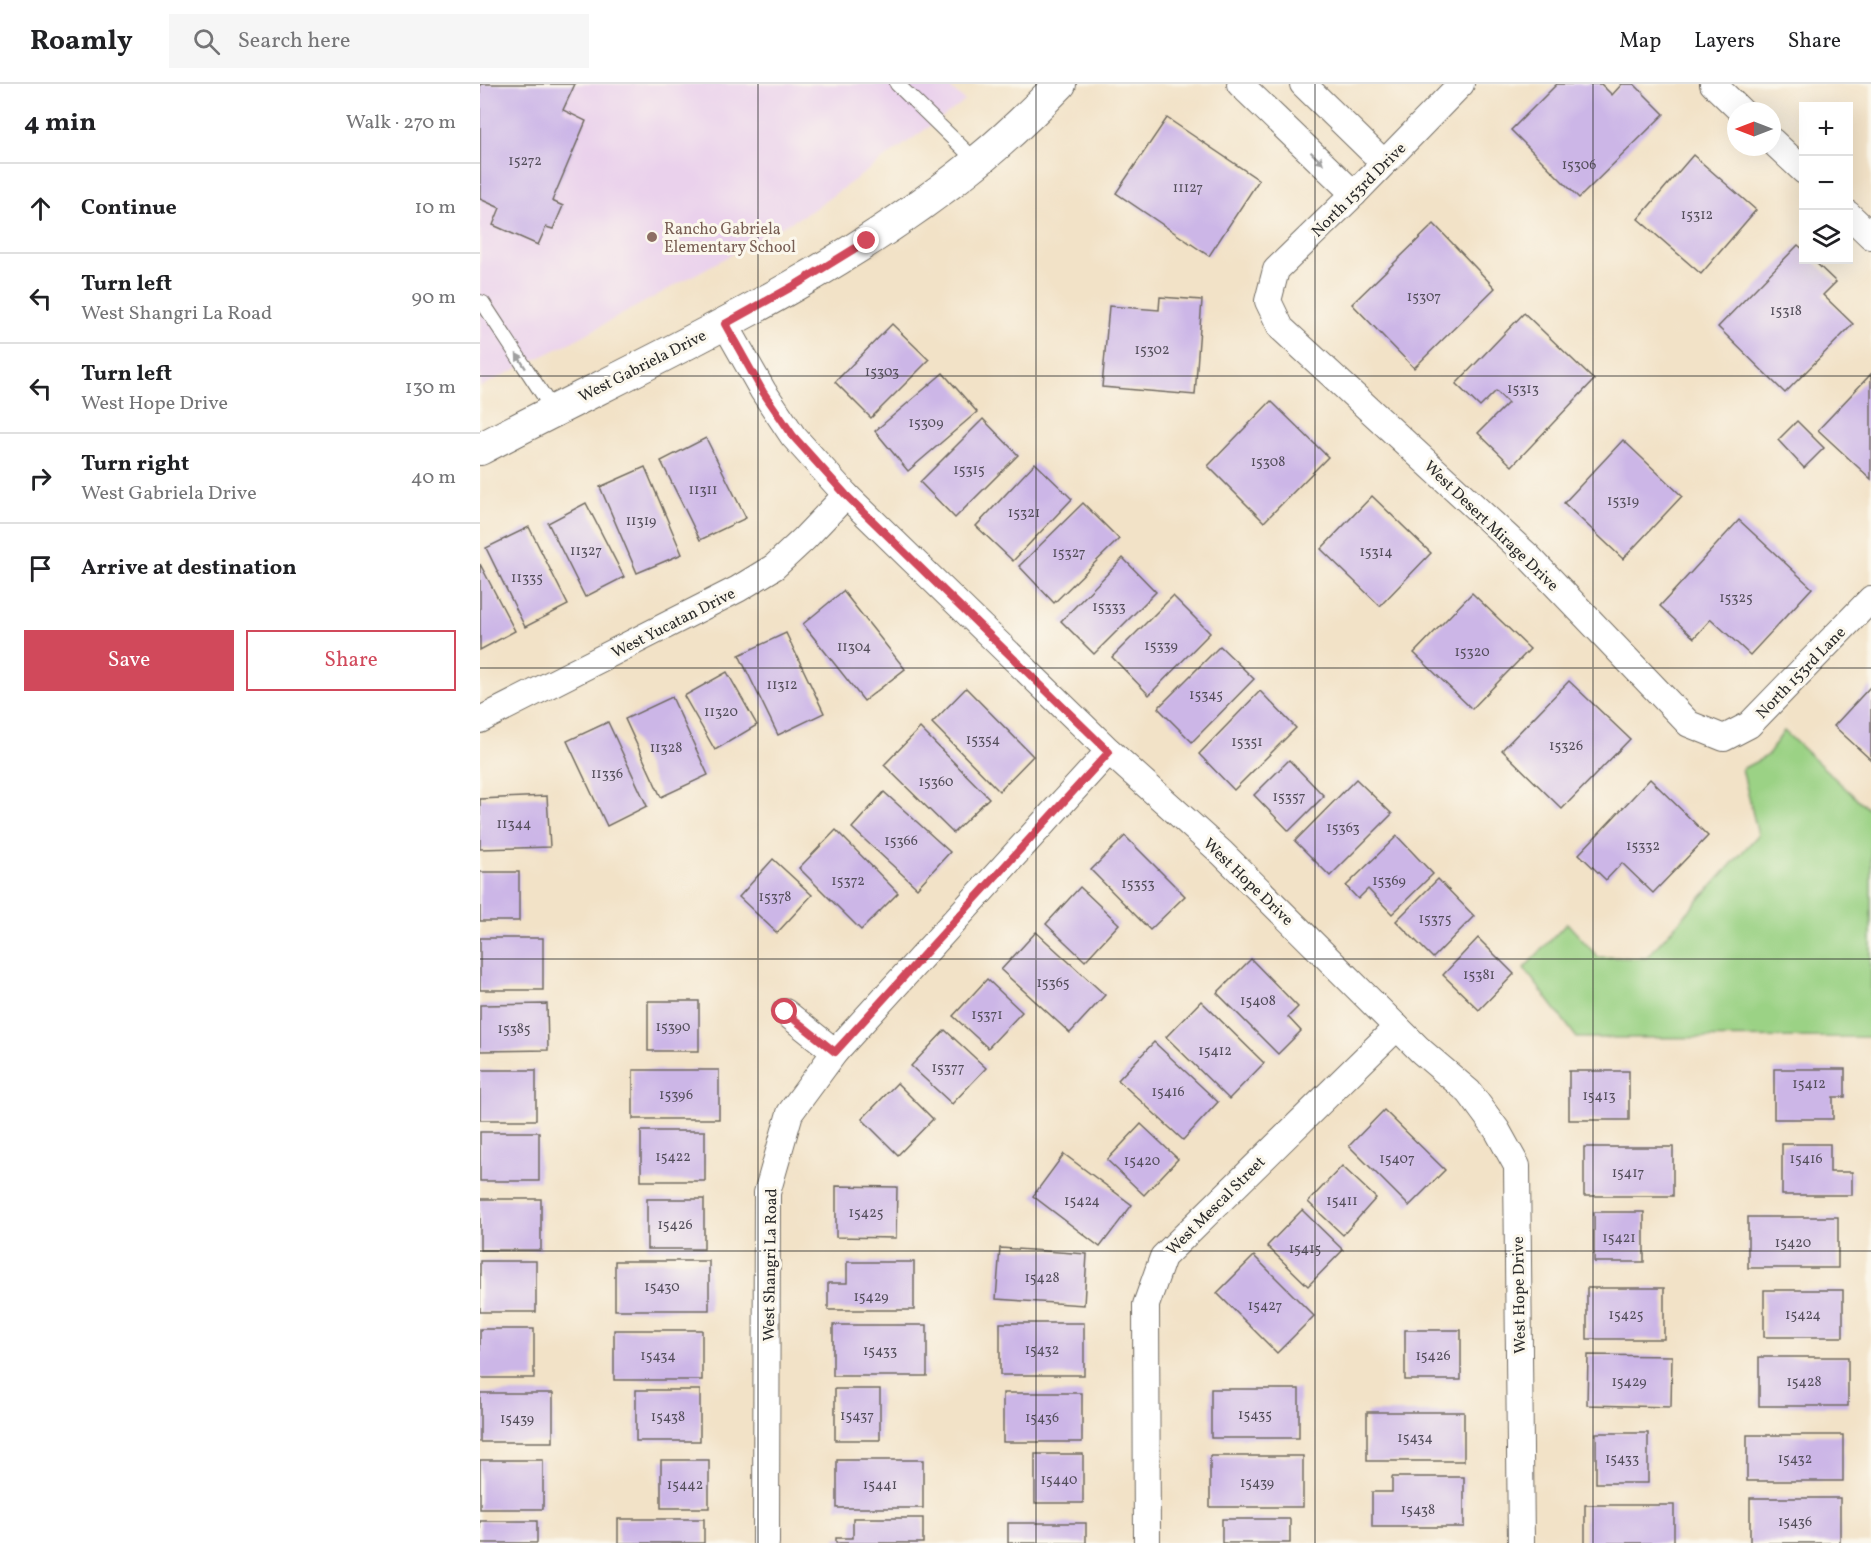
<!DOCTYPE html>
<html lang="en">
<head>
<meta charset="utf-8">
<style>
	:root { --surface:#fff; --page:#f6f6f6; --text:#202124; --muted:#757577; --line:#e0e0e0; --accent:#d1495b }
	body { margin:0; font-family:Vollkorn,serif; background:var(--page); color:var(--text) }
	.controls { position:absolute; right:18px; top:18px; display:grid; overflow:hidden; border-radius:0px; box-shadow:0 6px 24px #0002 }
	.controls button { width:54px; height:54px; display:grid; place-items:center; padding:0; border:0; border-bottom:2px solid var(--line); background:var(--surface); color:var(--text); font:30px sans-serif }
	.compass { position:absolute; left:1247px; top:18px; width:54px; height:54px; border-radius:50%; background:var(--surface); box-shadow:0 6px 24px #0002; rotate:270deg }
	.stop { position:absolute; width:18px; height:18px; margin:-14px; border:4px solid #d1495b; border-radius:50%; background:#fff }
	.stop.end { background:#d1495b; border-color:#fff; box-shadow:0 2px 6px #0008 }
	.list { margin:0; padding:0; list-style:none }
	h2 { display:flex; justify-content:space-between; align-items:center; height:78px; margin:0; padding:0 24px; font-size:26px }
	h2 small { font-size:20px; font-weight:400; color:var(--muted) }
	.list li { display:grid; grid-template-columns:39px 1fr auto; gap:18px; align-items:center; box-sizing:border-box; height:90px; padding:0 24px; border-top:2px solid var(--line) }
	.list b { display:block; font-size:22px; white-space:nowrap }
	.list p { margin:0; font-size:20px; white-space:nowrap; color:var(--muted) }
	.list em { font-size:20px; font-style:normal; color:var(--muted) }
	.actions { display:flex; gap:12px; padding:18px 24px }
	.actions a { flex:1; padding:14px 0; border:2px solid var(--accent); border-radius:0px; text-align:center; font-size:21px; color:var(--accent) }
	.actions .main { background:var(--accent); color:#fff }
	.icon { flex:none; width:33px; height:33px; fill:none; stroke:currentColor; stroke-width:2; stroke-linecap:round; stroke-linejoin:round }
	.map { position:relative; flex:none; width:1391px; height:1459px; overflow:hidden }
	header { display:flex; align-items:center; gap:36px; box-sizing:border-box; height:84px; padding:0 30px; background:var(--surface); border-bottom:2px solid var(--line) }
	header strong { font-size:28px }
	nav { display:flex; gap:33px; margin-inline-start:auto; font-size:21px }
	.search { width:420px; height:54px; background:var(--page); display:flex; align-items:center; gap:15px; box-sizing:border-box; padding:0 21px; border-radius:0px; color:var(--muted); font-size:22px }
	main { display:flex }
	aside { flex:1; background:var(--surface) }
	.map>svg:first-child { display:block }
</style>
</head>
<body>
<header>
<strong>Roamly</strong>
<div class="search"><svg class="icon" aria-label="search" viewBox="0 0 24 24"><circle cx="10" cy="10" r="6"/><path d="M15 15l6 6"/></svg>Search here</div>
<nav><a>Map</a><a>Layers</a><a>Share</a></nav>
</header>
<main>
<aside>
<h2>4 min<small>Walk · 270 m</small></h2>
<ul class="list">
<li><svg class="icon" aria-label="ahead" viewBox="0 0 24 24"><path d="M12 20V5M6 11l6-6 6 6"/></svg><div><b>Continue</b></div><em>10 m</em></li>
<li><svg class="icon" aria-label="left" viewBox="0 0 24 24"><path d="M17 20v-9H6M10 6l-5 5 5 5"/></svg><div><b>Turn left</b><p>West Shangri La Road</p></div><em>90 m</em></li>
<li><svg class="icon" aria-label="left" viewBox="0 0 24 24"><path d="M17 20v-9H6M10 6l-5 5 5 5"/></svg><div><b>Turn left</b><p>West Hope Drive</p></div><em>130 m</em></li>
<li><svg class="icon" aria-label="right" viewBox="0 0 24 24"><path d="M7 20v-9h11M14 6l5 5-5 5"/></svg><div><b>Turn right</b><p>West Gabriela Drive</p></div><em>40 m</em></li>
<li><svg class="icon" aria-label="arrive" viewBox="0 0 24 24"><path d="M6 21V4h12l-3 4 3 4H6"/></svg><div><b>Arrive at destination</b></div></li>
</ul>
<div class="actions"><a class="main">Save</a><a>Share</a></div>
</aside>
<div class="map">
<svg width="1391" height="1459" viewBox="0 0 1391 1459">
	<rect width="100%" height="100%" fill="#fbf7ec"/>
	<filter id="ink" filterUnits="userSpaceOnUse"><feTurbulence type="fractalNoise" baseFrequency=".0167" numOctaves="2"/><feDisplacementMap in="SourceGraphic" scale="12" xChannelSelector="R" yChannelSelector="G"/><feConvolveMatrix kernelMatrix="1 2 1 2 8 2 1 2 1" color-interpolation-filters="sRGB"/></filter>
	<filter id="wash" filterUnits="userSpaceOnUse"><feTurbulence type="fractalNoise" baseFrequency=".008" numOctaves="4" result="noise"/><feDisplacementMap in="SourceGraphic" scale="24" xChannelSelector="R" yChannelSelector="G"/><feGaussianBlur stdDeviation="1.35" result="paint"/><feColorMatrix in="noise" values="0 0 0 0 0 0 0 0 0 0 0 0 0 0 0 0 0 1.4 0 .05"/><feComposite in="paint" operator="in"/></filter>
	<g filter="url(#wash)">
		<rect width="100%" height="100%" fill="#f2e2c7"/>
		<path fill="#ead1ec" d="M95,0H466L485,17L331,127L97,255L0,303V115L20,124L13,141L57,161L66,143L74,145L83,122L72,117L106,38L83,26Z"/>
		<path fill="#9bd285" stroke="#637e58" stroke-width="1.5" d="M1304,647L1391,728V953L1097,954L1044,884L1087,839L1118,873L1166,874L1278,751L1262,685L1287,672Z"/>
		<g id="blocks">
			<g fill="#ccb6e7">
				<path d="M0,0H95L83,26L106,37L72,117L83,122L73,145L66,143L58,161L13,141L20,124L0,115Z"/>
				<path d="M1077,0H1121L1132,11L1142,0H1154L1184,30L1099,114L1031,46Z"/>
				<path d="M687,34L779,96L729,172L636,109Z"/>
				<path d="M1213,71L1276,126L1221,190L1158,135Z"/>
				<path d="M954,140L1015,204L934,284L872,220Z"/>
				<path d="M1318,161L1324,166V176H1333L1356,198L1343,211L1373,240L1305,309L1238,243Z"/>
				<path d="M680,213L722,216L715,311L622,303L629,222L679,226Z"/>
				<path d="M1044,229L1114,296L1032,382L998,349L1028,319L1016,307L1000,323L976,300Z"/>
				<path d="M412,240L449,276L391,334L355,298Z"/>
				<path d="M463,289L497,328L428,387L395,347Z"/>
				<path d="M1391,290V395L1338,346Z"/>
				<path d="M791,317L848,373L784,438L728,382Z"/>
				<path d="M503,335L538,371L475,434L440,398Z"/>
				<path d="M1317,337L1344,364L1324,384L1298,356Z"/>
				<path d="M226,354L266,434L220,456L181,377Z"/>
				<path d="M1143,356L1202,412L1143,475L1084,419Z"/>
				<path d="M555,379L592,415L533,477L496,442Z"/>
				<path d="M165,383L202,470L157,489L120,403Z"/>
				<path d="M892,412L951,469L900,522L841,465Z"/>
				<path d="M106,419L144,493L105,513L68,439Z"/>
				<path d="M603,419L639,455L574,519L539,482Z"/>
				<path d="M1259,436L1332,504L1270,571L1231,535L1214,554L1180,522Z"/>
				<path d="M49,443L88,521L45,543L6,464Z"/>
				<path d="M643,474L676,508L614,570L581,537Z"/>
				<path d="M0,480L35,547L0,566Z"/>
				<path d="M363,507L425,585L384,617L323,540Z"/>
				<path d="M992,509L1050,565L992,625L934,569Z"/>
				<path d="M693,512L730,549L669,611L632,573Z"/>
				<path d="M306,549L344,629L298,651L259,571Z"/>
				<path d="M740,562L774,595L712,658L678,624Z"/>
				<path d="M247,588L277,641L235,666L204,612Z"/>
				<path d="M1089,597L1150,655L1082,725L1022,666Z"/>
				<path d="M1391,602V676L1354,642Z"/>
				<path d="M486,604L553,672L519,707L452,639Z"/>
				<path d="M780,607L816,644L754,706L719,670Z"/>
				<path d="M192,613L228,691L181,713L145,635Z"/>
				<path d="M128,638L167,722L127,742L87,657Z"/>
				<path d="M440,644L509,714L473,749L404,681Z"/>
				<path d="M809,676L844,712L809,747L774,711Z"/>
				<path d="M876,695L912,730L850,792L815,757Z"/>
				<path d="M1170,695L1228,752L1173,809L1142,779L1126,796L1099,770Z"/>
				<path d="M404,708L470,768L437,804L372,744Z"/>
				<path d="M67,712L70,763L0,765V715Z"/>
				<path d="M356,746L418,809L381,846L319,784Z"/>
				<path d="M645,752L705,812L670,846L611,786Z"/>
				<path d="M917,752L953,790L912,830L888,805L878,815L866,802Z"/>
				<path d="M293,775L332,811L297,849L259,813Z"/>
				<rect x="0" y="788" width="39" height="49"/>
				<path d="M958,795L994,832L953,874L916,837Z"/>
				<path d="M600,803L639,840L605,877L566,840Z"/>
				<path d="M556,848L625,911L590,949L521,886Z"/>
				<rect x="0" y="854" width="63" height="52"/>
				<path d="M998,854L1034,890L999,926L963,891Z"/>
				<path d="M771,875L818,923L808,933L821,947L798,970L737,909Z"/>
				<path d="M507,895L542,928L508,964L473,932Z"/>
				<rect x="168" y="917" width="51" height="50"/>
				<path d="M721,917L784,979L749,1015L686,953Z"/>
				<path d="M67,920L68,966L0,967V921Z"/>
				<path d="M465,946L506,984L472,1020L431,982Z"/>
				<path d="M674,958L738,1018L703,1056L638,996Z"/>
				<path d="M1294,985H1365V1013H1353V1035H1294Z"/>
				<rect x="0" y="986" width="56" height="50"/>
				<rect x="153" y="986" width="86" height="49"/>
				<rect x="1089" y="987" width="60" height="49"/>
				<path d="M417,999L453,1035L418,1071L382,1035Z"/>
				<path d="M904,1026L965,1086L929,1122L869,1062Z"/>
				<path d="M661,1040L698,1075L664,1111L627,1076Z"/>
				<rect x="161" y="1047" width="64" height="50"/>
				<rect x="0" y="1048" width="59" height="49"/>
				<path d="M1302,1060H1350V1088H1372V1111H1302Z"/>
				<rect x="1104" y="1063" width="89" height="49"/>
				<path d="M584,1070L652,1121L620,1163L553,1112Z"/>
				<path d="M862,1082L896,1114L863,1151L828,1118Z"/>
				<path d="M356,1102L417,1103L416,1154L356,1153Z"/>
				<rect x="0" y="1115" width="61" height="51"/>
				<rect x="167" y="1115" width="57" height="50"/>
				<path d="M822,1126L863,1166L828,1202L787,1162Z"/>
				<rect x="1114" y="1128" width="50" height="50"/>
				<rect x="1268" y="1133" width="90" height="51"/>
				<path d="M520,1164L607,1170L604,1221L516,1215Z"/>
				<path d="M774,1172L834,1232L797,1269L737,1209Z"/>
				<rect x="0" y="1177" width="56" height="51"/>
				<rect x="135" y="1177" width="94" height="49"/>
				<path d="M367,1178H434V1226H348V1199H367Z"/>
				<rect x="1107" y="1204" width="77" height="51"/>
				<rect x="1284" y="1206" width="79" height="47"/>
				<rect x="520" y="1239" width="84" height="52"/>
				<rect x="353" y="1241" width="94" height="51"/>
				<rect x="0" y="1245" width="54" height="49"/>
				<rect x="134" y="1246" width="88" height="50"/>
				<rect x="925" y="1246" width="56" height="50"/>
				<path d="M1108,1271L1192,1272L1191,1323L1107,1321Z"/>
				<rect x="1279" y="1273" width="89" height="49"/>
				<rect x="355" y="1305" width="45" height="51"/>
				<rect x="731" y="1305" width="88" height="49"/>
				<rect x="156" y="1306" width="64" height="51"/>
				<rect x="0" y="1309" width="73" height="49"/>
				<rect x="523" y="1309" width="79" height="49"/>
				<rect x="887" y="1328" width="97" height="49"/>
				<rect x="1116" y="1349" width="52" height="50"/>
				<rect x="1267" y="1351" width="96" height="46"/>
				<rect x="555" y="1370" width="48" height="49"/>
				<rect x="730" y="1372" width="93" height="51"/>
				<rect x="0" y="1376" width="63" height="49"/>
				<rect x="181" y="1376" width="48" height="48"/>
				<rect x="357" y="1376" width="86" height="48"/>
				<path d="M912,1393H984V1443H892V1408H912Z"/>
				<rect x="1270" y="1414" width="90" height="45"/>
				<rect x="1105" y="1421" width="89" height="38"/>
				<path d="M373,1434H443V1459H356V1454H373Z"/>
				<rect x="138" y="1435" width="86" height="24"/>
				<rect x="742" y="1435" width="68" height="24"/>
				<rect x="0" y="1437" width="57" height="22"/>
				<rect x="528" y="1439" width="78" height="20"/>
			</g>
		</g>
	</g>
	<g filter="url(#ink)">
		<use href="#blocks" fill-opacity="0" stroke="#716b62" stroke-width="1.5"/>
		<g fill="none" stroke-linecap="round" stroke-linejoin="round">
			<g stroke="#716b62" stroke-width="16">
				<g id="service">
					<path d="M417,0L497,78"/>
					<path d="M0,218L3,219L73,326"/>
				</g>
			</g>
			<g stroke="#716b62" stroke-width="28">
				<g id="minor">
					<path d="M760,0L874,110"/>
					<path d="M823,0L903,78"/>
					<path d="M981,0L874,110L796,186L788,217L801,244L1048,472L1209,640L1244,654L1269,641L1391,515"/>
					<path d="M1233,0L1261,27"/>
					<path d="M1292,57L1324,87"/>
					<path d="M1368,130L1391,152"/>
					<path d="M245,240L283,307L313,352L366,411L629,667L742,769L941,967L989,1008L1017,1046L1037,1082L1041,1459"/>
					<path d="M0,636L258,505L294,483L324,455L366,411"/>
					<path d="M305,928L355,968"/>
					<path d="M286,1459L287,1109L310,1029L355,968L629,667"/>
					<path d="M667,1459L666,1221L683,1173L917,943"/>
				</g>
			</g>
			<g stroke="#716b62" stroke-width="34">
				<path id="tertiary" d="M0,365C169,276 349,199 498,77C527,53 554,27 580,0"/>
			</g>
			<use href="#service" stroke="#fff" stroke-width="14"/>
			<use href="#minor" stroke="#fff" stroke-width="26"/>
			<use href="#tertiary" stroke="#fff" stroke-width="32"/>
		</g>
		<defs><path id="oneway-solid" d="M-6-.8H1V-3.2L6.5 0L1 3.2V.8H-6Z" transform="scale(1.5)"/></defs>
		<g fill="#a0a0a0">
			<use href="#oneway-solid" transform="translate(837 74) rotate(44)"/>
			<use href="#oneway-solid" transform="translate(41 277) rotate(-123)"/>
		</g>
	</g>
	<g fill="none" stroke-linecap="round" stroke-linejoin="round" filter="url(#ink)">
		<path stroke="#d1495b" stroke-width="8" d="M305,928L355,968L629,668L366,411L313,352L283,308L245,240L317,200L387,157"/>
	</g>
	<path fill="none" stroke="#2b2b2b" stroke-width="1.5" stroke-opacity="0.55" d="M278,0V1459M556,0V1459M835,0V1459M1113,0V1459M0,292H1391M0,584H1391M0,875H1391M0,1167H1391"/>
	<circle fill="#8d6e63" stroke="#fbf7ec" stroke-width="2" cx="172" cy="153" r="6"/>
	<g text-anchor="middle" stroke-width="6" stroke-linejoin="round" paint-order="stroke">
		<g font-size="14" fill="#534e5a">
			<text x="45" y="81">15272</text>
			<text x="1099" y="85">15306</text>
			<text x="708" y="108">11127</text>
			<text x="1217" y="135">15312</text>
			<text x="944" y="217">15307</text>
			<text x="1306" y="231">15318</text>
			<text x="672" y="270">15302</text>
			<text x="402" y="292">15303</text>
			<text x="1043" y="309">15313</text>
			<text x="446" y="343">15309</text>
			<text x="788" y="382">15308</text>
			<text x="489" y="390">15315</text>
			<text x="223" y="410">11311</text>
			<text x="1143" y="421">15319</text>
			<text x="544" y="433">15321</text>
			<text x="161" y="441">11319</text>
			<text x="106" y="471">11327</text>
			<text x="896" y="472">15314</text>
			<text x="589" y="473">15327</text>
			<text x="47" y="498">11335</text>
			<text x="1256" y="518">15325</text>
			<text x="629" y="527">15333</text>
			<text x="681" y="566">15339</text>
			<text x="374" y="567">11304</text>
			<text x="992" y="572">15320</text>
			<text x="302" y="605">11312</text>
			<text x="726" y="615">15345</text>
			<text x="241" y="632">11320</text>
			<text x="503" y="660">15354</text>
			<text x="767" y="662">15351</text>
			<text x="1086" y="666">15326</text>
			<text x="186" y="668">11328</text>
			<text x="127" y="694">11336</text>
			<text x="456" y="702">15360</text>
			<text x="809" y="717">15357</text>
			<text x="34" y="744">11344</text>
			<text x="863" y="748">15363</text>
			<text x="421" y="761">15366</text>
			<text x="1163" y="766">15332</text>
			<text x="368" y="801">15372</text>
			<text x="909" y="801">15369</text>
			<text x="658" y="804">15353</text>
			<text x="295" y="817">15378</text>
			<text x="955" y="839">15375</text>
			<text x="999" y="895">15381</text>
			<text x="573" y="903">15365</text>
			<text x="778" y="921">15408</text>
			<text x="507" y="935">15371</text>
			<text x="193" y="947">15390</text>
			<text x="34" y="949">15385</text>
			<text x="735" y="971">15412</text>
			<text x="468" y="988">15377</text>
			<text x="1329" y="1004">15412</text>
			<text x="688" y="1012">15416</text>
			<text x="196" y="1015">15396</text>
			<text x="1119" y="1016">15413</text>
			<text x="193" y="1077">15422</text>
			<text x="917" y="1079">15407</text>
			<text x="1326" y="1079">15416</text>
			<text x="662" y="1081">15420</text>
			<text x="1148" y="1093">15417</text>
			<text x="602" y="1121">15424</text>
			<text x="862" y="1121">15411</text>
			<text x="386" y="1133">15425</text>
			<text x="195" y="1145">15426</text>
			<text x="1139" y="1158">15421</text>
			<text x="1313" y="1163">15420</text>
			<text x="825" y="1169">15415</text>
			<text x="562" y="1198">15428</text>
			<text x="182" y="1207">15430</text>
			<text x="391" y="1217">15429</text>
			<text x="785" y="1226">15427</text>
			<text x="1146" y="1235">15425</text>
			<text x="1323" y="1235">15424</text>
			<text x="562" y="1270">15432</text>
			<text x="400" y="1271">15433</text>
			<text x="178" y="1276">15434</text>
			<text x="953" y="1276">15426</text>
			<text x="1149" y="1302">15429</text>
			<text x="1324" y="1302">15428</text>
			<text x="775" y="1335">15435</text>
			<text x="377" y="1336">15437</text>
			<text x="188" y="1337">15438</text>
			<text x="562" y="1338">15436</text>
			<text x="37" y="1339">15439</text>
			<text x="935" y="1358">15434</text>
			<text x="1142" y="1379">15433</text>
			<text x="1315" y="1379">15432</text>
			<text x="579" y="1400">15440</text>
			<text x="777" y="1403">15439</text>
			<text x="205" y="1405">15442</text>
			<text x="400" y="1405">15441</text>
			<text x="938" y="1430">15438</text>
			<text x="1315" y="1442">15436</text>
		</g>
		<g font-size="16" fill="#2b2b2b" stroke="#fbf7ec">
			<text transform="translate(878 105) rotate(-45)" y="6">North 153rd Drive</text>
			<text transform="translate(162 281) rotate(-27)" y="6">West Gabriela Drive</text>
			<text transform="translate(1012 441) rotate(44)" y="6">West Desert Mirage Drive</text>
			<text transform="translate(193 538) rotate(-27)" y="6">West Yucatan Drive</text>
			<text transform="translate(1320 588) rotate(-46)" y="6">North 153rd Lane</text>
			<text transform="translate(769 797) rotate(44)" y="6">West Hope Drive</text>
			<text transform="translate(735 1121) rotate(-45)" y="6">West Mescal Street</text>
			<text transform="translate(289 1181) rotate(-89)" y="6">West Shangri La Road</text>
			<text transform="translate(1038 1211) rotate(-91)" y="6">West Hope Drive</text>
		</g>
		<g font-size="16" fill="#785e54" stroke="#fbf7ec" text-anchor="start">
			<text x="184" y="150">Rancho Gabriela<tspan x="184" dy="18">Elementary School</tspan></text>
		</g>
	</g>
</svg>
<div class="controls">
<button>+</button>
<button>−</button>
<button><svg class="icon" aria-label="layers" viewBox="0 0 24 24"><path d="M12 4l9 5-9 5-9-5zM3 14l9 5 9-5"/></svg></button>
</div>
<svg class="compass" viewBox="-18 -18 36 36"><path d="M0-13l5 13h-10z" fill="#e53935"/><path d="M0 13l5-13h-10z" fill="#757577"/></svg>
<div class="stop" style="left:305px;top:928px"></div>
<div class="stop end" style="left:387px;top:157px"></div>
</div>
</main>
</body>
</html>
